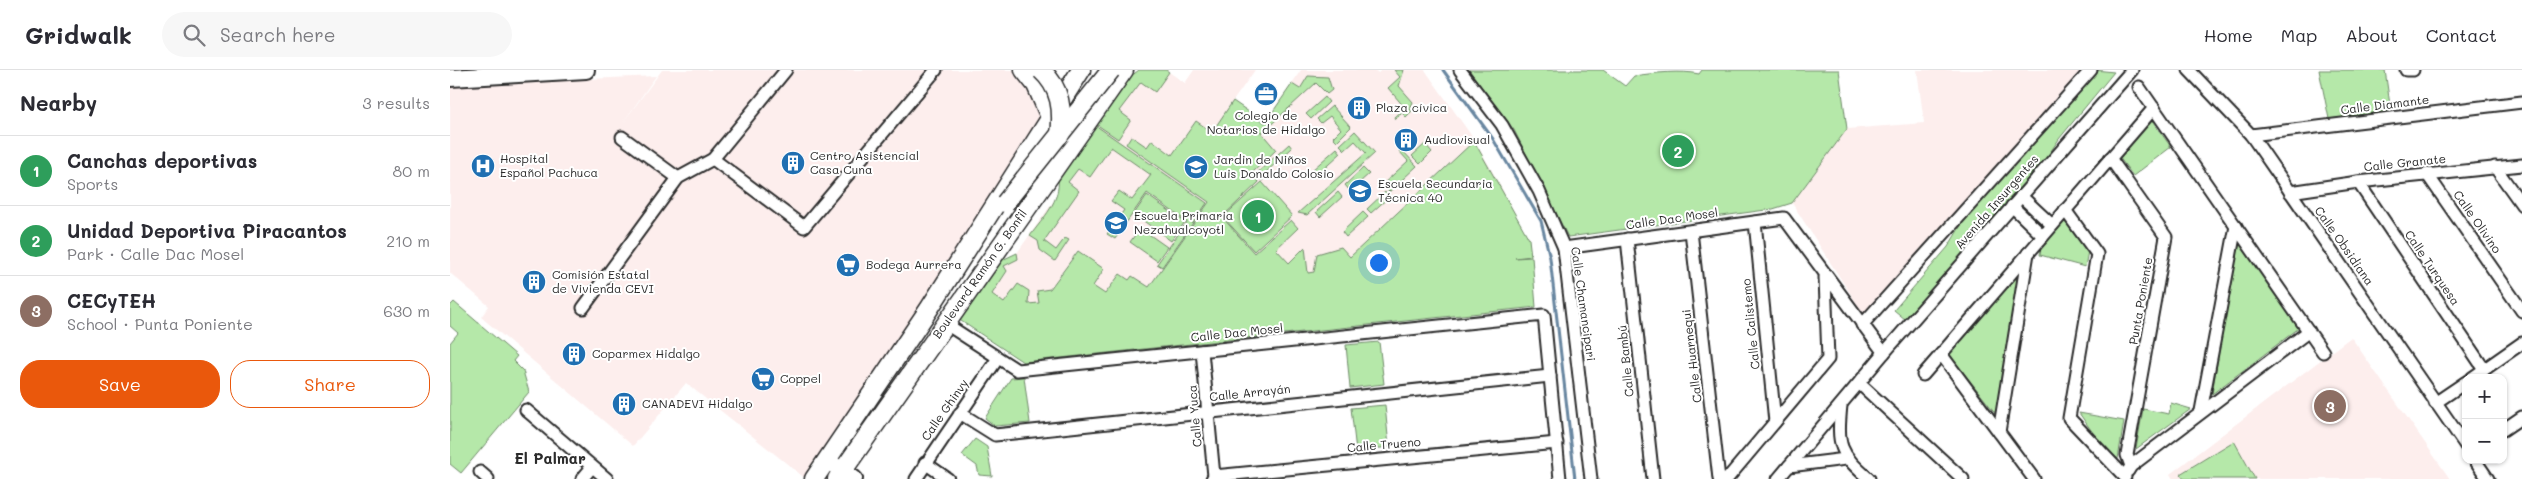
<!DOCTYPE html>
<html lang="en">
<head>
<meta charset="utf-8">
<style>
	:root { --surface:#fff; --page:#f7f7f7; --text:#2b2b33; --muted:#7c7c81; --line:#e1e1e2; --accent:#ea580c }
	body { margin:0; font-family:Mali,sans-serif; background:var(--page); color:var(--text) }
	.controls { position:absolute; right:15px; bottom:15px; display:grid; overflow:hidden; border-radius:10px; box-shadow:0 1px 4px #0004 }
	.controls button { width:45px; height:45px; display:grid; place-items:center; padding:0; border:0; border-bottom:1px solid var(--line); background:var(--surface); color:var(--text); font:25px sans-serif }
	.you { position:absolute; left:928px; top:192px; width:18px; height:18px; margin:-12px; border:4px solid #fff; border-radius:50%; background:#1a73e8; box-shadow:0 0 0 8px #1a73e833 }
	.badge { display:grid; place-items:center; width:32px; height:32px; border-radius:50%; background:var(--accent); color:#fff; font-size:16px; font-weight:700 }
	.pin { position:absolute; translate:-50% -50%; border:2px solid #fff; box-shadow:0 1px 5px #0006 }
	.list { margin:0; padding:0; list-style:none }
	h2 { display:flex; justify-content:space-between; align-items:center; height:65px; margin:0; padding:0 20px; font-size:21px }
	h2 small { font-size:16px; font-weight:400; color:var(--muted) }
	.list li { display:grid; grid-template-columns:32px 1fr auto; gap:15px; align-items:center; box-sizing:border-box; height:70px; padding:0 20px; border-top:1px solid var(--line) }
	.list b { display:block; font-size:19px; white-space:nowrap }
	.list p { margin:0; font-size:16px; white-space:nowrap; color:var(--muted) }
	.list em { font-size:16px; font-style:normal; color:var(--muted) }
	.actions { display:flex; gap:10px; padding:15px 20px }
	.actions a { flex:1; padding:11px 0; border:1px solid var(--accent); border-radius:20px; text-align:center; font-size:18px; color:var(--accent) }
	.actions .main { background:var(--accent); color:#fff }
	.icon { flex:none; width:28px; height:28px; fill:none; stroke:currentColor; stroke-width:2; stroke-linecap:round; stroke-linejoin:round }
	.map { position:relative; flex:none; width:2072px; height:409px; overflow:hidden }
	header { display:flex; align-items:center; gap:30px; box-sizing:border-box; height:70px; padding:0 25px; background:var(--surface); border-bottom:1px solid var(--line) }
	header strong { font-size:24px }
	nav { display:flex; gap:28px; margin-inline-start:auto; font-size:18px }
	.search { width:350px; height:45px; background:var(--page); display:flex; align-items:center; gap:12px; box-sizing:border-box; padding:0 18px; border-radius:28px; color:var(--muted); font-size:19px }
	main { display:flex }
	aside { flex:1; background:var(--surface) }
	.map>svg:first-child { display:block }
</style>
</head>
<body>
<header>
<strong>Gridwalk</strong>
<div class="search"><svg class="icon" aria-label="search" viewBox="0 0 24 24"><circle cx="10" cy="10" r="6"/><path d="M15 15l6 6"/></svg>Search here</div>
<nav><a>Home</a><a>Map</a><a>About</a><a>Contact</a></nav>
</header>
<main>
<aside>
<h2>Nearby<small>3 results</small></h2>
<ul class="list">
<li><span class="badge" style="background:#2e9e5b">1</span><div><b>Canchas deportivas</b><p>Sports</p></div><em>80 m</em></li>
<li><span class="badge" style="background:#2e9e5b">2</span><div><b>Unidad Deportiva Piracantos</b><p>Park · Calle Dac Mosel</p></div><em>210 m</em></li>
<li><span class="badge" style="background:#8d6e63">3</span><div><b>CECyTEH</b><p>School · Punta Poniente</p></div><em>630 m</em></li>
</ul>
<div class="actions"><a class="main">Save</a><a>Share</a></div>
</aside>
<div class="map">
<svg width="2072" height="409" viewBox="0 0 2072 409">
	<rect width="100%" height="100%" fill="#fff"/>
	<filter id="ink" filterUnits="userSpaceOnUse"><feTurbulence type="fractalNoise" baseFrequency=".02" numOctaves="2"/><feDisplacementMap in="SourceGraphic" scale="10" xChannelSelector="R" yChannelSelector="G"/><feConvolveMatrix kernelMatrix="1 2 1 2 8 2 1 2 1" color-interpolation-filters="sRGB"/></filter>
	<g filter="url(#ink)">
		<g fill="#fdeeed">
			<path d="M212,0H583L599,59L356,409L236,313L183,376L31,247L39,236L0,203V15L206,6L172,54Z"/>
			<path d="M689,0H716L735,13L744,0H805L783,31L815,53L851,0H925L928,3L932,0H975L1021,65L1040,97L1079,169L1081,186L923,196L514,242L548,192L567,183L605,129L609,118L607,108L676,10Z"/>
			<path d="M1467,0H1636L1414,245L1342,133L1397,59L1474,53Z"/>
			<path d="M1901,267L2000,409H1723L1720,404Z"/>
		</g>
		<g fill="#b5e8a9" stroke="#708a6a">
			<path d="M689,0H716L719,2L705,22L691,12L669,41L681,50L668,69L646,54L676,10Z"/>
			<path d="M944,0H954L949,16L963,32L960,39L962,41L956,47L952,43L946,49L945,47L955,38L938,18L950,7Z"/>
			<path d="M1019,0H1153L1175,16L1184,6C1203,3 1232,0 1249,4L1252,0H1389L1397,59L1342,133L1323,139L1118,167L1064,60Z"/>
			<path d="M1645,0L1664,2L1609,69L1595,90L1456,250L1444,240L1498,177L1516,147Z"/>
			<path d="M1869,0H1935L1941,42L1879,49Z"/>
			<path d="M858,6L878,7L882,20L877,24L866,13L813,62L810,61L826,80L802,103L809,112L772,147L804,183L841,150L848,158L826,179L839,193L855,177L858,203L864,202L867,184L891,177L900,187L1024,71L1079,169L1081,186L1065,188L1082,187L1086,237L573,292L508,249L548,192L567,183L568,189L554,196L557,201L542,224L554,233L568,214L579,221L578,234L589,233L587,221L600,219L628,181L654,199L643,216L655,224L670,204L679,210L682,206L699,217L759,132L676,74L681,66L697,77L702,70L722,85L746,51L762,62L783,31L815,53L842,14L850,19Z"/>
			<path d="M875,27L879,32L861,49L856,44Z"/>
			<path d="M882,36L901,57L887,71L883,67L891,59L880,46L871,53L867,49Z"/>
			<path d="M1701,49L1721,77L1683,106L1669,87Z"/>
			<path d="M645,55L757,133L712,197L707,194L737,152L697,123L665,169L657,164L674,140L661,131L669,121L682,130L701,105L661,77L640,107L628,99L618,112L629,121L594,171L606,180L615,168L619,170L605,191L590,180L588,171L580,166C593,148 611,131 608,108Z"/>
			<path d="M905,61L925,83L857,145L848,143L916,83L905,71L895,80L890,75Z"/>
			<path d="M839,74L842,78L813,105L815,108L812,111L806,104Z"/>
			<path d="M975,74L982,82L970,94L962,86Z"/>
			<path d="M887,78L891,83L867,105L862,100Z"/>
			<path d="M951,79L967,96L939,122L932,115L958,91L949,81Z"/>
			<path d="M913,98L919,104L900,121L895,115Z"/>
			<path d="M812,112L842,146L804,181L773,147Z"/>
			<path d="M888,122L892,127L870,147L866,142Z"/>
			<path d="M935,122L939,127L921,143L917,139Z"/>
			<path d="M697,125L735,152L721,171L684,144Z"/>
			<path d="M913,142L918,147L896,167L892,162Z"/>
			<path d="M1616,150L1638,181L1635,197L1590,185L1591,177Z"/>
			<path d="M690,158L717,177L707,191L680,172Z"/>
			<path d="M1787,170L1849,258L1762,324Z"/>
			<path d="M1571,201L1546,344L1499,284Z"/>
			<path d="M4,232L67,286L63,291L73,301L79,322L11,403L0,394V273L8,263L0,256V236Z"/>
			<path d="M929,272L934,314L900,318L896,275Z"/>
			<path d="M574,307L580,353L545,356L535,348L561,308Z"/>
			<path d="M1721,333L1741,339L1686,379L1693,339L1719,344Z"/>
			<path d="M935,335L939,377L906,381L901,338Z"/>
			<path d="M1629,343L1674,351L1668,389L1650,373Z"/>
			<path d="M525,369L537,377L542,406L529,405L527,396L512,385Z"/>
			<path d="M1784,371L1805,409H1734L1730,404Z"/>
		</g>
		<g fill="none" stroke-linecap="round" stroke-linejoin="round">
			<path stroke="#6987a1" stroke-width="3" d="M993,0L1043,69L1091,151L1100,188L1125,409"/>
			<g stroke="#2b2b2b" stroke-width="15">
				<g id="street">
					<path d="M1010,0L1052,55L1089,121L1114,178L1141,409"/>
					<path d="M1739,0L1801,65L2016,376"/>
					<path d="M1956,0H1963"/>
					<path d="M1689,17L1873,282"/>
					<path d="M1801,65L2072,32"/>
					<path d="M172,67L228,108"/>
					<path d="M1660,88L1716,167L1677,385L1681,396"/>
					<path d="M263,89L354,157L486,0"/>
					<path d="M2045,97L2072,135"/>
					<path d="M1977,104L2072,241"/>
					<path d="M1908,112L2034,299"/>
					<path d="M1840,122L1908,112L2072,95"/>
					<path d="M1571,126L1602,155"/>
					<path d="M1562,136L1593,166"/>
					<path d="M1615,140L1647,184L1619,348L1675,407"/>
					<path d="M1305,152L1325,352"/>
					<path d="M1241,161L1269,409"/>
					<path d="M1177,169L1203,409"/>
					<path d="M1114,178L1334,148L1434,283"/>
					<path d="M133,238L228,108L263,89L336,0"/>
					<path d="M496,254L567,300L1094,245L1110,409"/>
					<path d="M1412,255L1641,0"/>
					<path d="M752,281L764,406L762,409"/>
					<path d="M1491,284L1584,409"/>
					<path d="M1473,305L1704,38"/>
					<path d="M2022,308L2072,273"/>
					<path d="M1410,314L1513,409"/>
					<path d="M1985,333L2016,312"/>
					<path d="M1391,335C1387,376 1389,383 1419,409"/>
					<path d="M76,340L157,409"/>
					<path d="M1751,341L1786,156"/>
					<path d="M510,343L545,365L1100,306"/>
					<path d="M2053,360L2072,347"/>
					<path d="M1549,362L1578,183"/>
					<path d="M2025,390L2038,409"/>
					<path d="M475,393L498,409"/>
					<path d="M1339,396L1396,389"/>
					<path d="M1678,401L1681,396L1859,261"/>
					<path d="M30,402L38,409"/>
					<path d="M764,406L1107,373"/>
					<path d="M132,409L142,397"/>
					<path d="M466,409L548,288"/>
					<path d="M1277,409L1378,289L1375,207"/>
					<path d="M1328,409L1434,283L1682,0"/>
				</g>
			</g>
			<g stroke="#2b2b2b" stroke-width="20">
				<g id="secondary">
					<path d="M0,8L136,0"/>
					<path d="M381,393L404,409"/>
				</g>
			</g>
			<g stroke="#2b2b2b" stroke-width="21">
				<g id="primary">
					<path d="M574,0L586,15L600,47"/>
					<path d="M364,409L479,239L631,0"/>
					<path d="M387,409L674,0"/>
				</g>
			</g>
			<use href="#street" stroke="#fff" stroke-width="11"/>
			<use href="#secondary" stroke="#fff" stroke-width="16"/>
			<use href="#primary" stroke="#fff" stroke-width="18"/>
			<g stroke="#2b2b2b" stroke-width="21" stroke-linecap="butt">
				<g id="primary-bridge">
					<path d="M591,0C611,18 613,40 610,65"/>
					<path d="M555,133L661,0"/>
				</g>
			</g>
			<use href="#primary-bridge" stroke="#fff" stroke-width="18"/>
		</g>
	</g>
	<defs>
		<g id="office-disc" transform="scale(1.25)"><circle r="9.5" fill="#1f6fb2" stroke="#fff"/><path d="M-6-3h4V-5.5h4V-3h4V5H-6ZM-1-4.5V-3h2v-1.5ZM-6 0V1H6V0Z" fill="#fff"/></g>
		<g id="building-disc" transform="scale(1.25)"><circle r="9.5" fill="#1f6fb2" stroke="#fff"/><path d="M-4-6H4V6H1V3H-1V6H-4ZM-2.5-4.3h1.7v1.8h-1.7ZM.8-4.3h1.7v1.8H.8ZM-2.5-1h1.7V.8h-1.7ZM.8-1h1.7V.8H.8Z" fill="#fff"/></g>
		<g id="hospital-disc" transform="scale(1.25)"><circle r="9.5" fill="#1f6fb2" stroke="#fff"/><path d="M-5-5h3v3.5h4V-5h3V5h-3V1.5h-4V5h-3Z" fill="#fff"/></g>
		<g id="school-disc" transform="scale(1.25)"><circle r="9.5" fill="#1f6fb2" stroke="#fff"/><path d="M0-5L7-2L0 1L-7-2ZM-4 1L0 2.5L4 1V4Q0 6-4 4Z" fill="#fff"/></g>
		<g id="supermarket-disc" transform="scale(1.25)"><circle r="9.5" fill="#1f6fb2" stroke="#fff"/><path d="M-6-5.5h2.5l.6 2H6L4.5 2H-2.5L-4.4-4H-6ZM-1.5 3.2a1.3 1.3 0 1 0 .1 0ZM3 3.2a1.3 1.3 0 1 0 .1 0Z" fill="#fff"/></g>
	</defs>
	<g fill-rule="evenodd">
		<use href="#office-disc" x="816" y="24"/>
		<use href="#building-disc" x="909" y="38"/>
		<use href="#building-disc" x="956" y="70"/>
		<use href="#building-disc" x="343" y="93"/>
		<use href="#hospital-disc" x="33" y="96"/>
		<use href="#school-disc" x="746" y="97"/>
		<use href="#school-disc" x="910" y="121"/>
		<use href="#school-disc" x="666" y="153"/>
		<use href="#supermarket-disc" x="398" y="195"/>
		<use href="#building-disc" x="84" y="212"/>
		<use href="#building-disc" x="124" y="284"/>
		<use href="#supermarket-disc" x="313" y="309"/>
		<use href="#building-disc" x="174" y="334"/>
	</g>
	<g text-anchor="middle" stroke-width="4" stroke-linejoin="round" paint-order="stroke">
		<g font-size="12" fill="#2b2b2b" stroke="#fff">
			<text transform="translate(1935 35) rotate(-7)" y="4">Calle Diamante</text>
			<text transform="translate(1955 93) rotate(-6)" y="4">Calle Granate</text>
			<text transform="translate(1547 132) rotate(-49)" y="4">Avenida Insurgentes</text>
			<text transform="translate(1222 149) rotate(-8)" y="4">Calle Dac Mosel</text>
			<text transform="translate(2027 152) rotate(55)" y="4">Calle Olivino</text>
			<text transform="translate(1894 176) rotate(55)" y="4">Calle Obsidiana</text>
			<text transform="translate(1982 198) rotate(56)" y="4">Calle Turquesa</text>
			<text transform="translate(530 204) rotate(-55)" y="4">Boulevard Ramón G. Bonfil</text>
			<text transform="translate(1691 231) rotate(-80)" y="4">Punta Poniente</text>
			<text transform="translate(1133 234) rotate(82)" y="4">Calle Chamancipari</text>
			<text transform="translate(1301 254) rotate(-96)" y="4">Calle Calistemo</text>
			<text transform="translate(787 263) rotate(-6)" y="4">Calle Dac Mosel</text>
			<text transform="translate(1242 286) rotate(-97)" y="4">Calle Huarnequi</text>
			<text transform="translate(1176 291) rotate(-96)" y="4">Calle Bambú</text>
			<text transform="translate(800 323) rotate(-6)" y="4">Calle Arrayán</text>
			<text transform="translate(495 340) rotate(-55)" y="4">Calle Ghinvy</text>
			<text transform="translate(745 346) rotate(-95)" y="4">Calle Yuca</text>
			<text transform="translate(934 375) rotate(-5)" y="4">Calle Trueno</text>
		</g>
		<g font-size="12" fill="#2b2b2b" stroke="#fff" text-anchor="start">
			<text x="926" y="42">Plaza cívica</text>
			<text x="816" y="50" text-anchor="middle">Colegio de<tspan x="816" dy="14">Notarios de Hidalgo</tspan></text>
			<text x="974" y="74">Audiovisual</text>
			<text x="360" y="90">Centro Asistencial<tspan x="360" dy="14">Casa Cuna</tspan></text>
			<text x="50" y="93">Hospital<tspan x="50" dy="14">Español Pachuca</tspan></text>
			<text x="764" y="94">Jardin de Niños<tspan x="764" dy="14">Luis Donaldo Colosio</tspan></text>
			<text x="928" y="118">Escuela Secundaria<tspan x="928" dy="14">Técnica 40</tspan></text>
			<text x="684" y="150">Escuela Primaria<tspan x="684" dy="14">Nezahualcoyotl</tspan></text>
			<text x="416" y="199">Bodega Aurrera</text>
			<text x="102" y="209">Comisión Estatal<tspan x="102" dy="14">de Vivienda CEVI</tspan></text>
			<text x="142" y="288">Coparmex Hidalgo</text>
			<text x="330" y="313">Coppel</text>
			<text x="192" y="338">CANADEVI Hidalgo</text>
		</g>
		<g font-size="15" font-weight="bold" fill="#2b2b2b" stroke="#fff">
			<text x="100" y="394">El Palmar</text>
		</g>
	</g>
</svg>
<div class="controls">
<button>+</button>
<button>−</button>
</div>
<div class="you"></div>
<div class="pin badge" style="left:808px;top:146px;background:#2e9e5b">1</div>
<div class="pin badge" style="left:1228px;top:81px;background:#2e9e5b">2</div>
<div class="pin badge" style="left:1880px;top:336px;background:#8d6e63">3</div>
</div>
</main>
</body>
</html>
